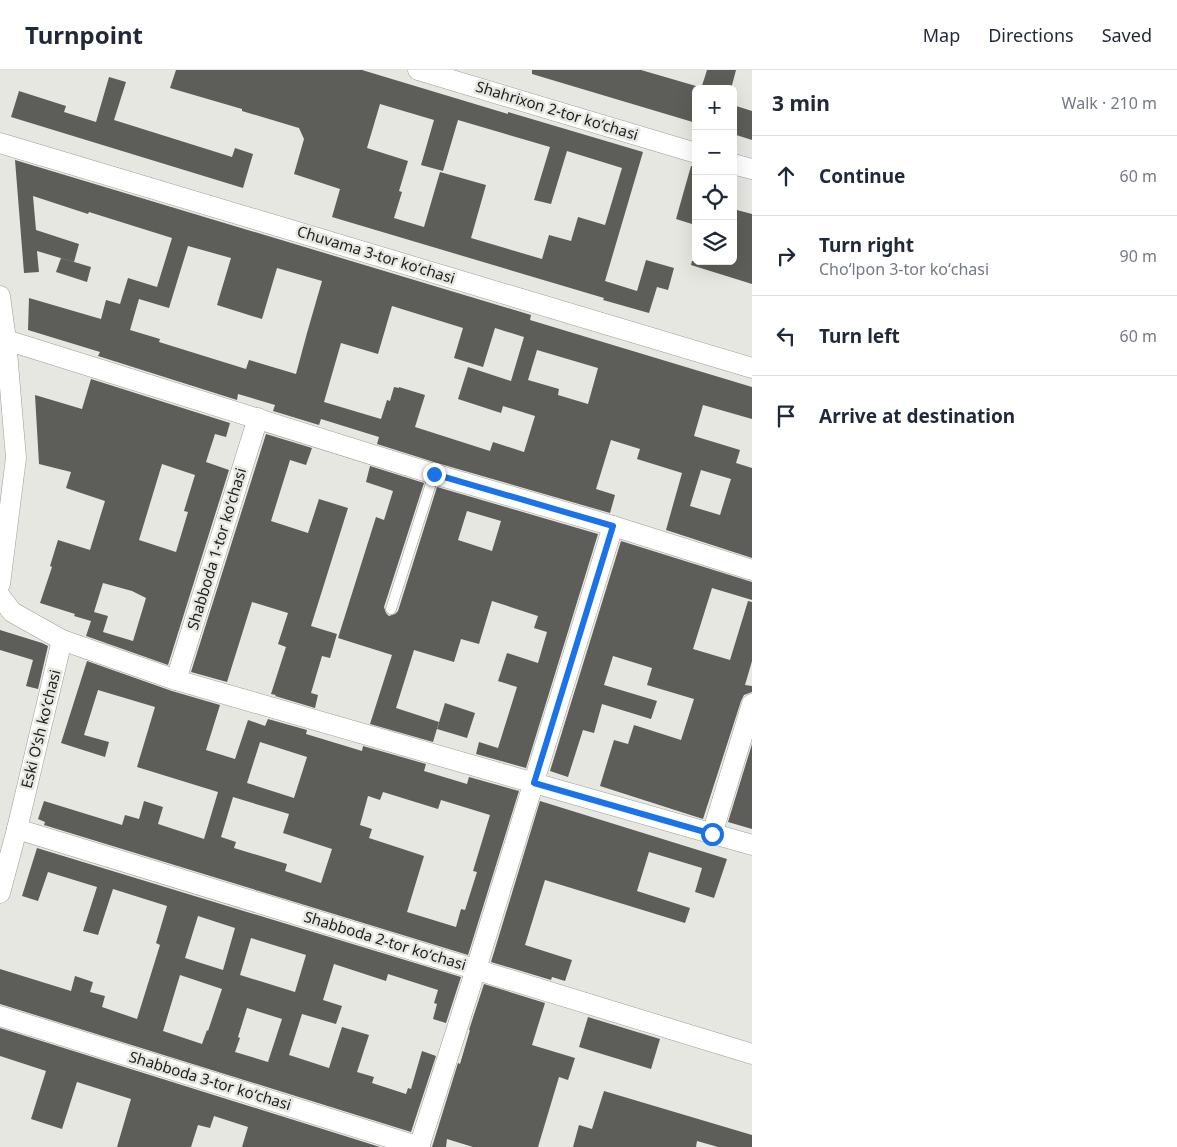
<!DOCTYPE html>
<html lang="en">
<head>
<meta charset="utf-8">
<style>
	:root { --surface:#fff; --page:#f2f2f3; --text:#1f2937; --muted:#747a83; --line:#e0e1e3 }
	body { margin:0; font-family:"Noto Sans",sans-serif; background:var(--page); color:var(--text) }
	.controls { position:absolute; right:15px; top:15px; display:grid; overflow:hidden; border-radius:8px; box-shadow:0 5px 20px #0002 }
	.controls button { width:45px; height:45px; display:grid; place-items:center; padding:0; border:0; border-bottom:1px solid var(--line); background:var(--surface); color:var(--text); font:25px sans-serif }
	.stop { position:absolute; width:15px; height:15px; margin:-11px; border:4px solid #1a73e8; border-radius:50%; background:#fff }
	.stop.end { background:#1a73e8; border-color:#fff; box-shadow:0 1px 5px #0008 }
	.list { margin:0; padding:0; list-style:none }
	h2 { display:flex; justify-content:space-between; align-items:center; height:65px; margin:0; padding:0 20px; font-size:21px }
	h2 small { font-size:16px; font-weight:400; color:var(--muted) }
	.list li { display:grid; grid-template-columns:32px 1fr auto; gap:15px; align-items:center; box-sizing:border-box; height:80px; padding:0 20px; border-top:1px solid var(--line) }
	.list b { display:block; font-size:19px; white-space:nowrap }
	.list p { margin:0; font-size:16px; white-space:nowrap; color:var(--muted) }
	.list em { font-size:16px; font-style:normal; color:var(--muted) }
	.icon { flex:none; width:28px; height:28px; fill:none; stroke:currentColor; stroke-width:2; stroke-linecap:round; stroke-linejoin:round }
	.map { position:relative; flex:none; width:752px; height:1077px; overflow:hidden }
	header { display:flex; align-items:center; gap:30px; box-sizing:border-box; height:70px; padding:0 25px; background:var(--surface); border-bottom:1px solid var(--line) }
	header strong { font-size:24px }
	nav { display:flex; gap:28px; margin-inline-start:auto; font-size:18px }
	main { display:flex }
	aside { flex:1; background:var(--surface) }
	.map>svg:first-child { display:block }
</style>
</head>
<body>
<header>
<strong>Turnpoint</strong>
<nav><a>Map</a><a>Directions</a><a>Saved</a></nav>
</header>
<main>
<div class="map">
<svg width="752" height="1077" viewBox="0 0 752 1077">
	<rect width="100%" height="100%" fill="#e7e7e2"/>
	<g fill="#5d5d59" fill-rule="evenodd">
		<path d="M176,0H362L508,44V42L643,82L605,211L637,221L646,190L674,198L668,220L657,217L649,243L603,230L604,228L332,147L340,119L294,104L304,69L299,58L242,41V39L170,18ZM380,34L434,50L421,95L443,101L458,50L550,77L534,130L551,134L567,81L622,98L605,155L578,147L571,171L549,165L542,189L471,168L486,115L440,102L424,157L394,148L402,122L399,121L408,91L367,78Z"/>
		<path d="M532,0H641L696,16V53L532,4Z"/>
		<path d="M707,0H736L731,19H701Z"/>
		<path d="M109,7L126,12L114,50L232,87L235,78L253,84L243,118L11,47L19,21L66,36L64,42L96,52Z"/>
		<path d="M733,35L752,41V70L733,64Z"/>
		<path d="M15,90L531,245L530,250L752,317V349L703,335L694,366L740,380L736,393L752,398V488L666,460L682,403L637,389L640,379L611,370L596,419L615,425L610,443L437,393L377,374L379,367L321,349L319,355L273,341L275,335L238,324L237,330L98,286L100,282L28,260L29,228L101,249L106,230L120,234L128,208L157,217L172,168L89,142L88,144L33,126L36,160L79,174L74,192L37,181L39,202L24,203ZM188,176L231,188L217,235L262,249L277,198L322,211L307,263L296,304L249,290L246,299L159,272L160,269L130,260L139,229L169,238ZM392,236L463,258L454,288L483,297L495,258L524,267L511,311L468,297L458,329L501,343L503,336L535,346L524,382L493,372L490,381L415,357L425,325L399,317V318L394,317L390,331L387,330L381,349L324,332L341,273L378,284ZM537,280L598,298L588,334L558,325L559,319L528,310ZM701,400L731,409L720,445L690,436Z"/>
		<path d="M691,96H696V141L692,154L676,149Z"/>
		<path d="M733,139L752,144V214L691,195L692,191H733Z"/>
		<path d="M61,188L91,197L87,212L56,202Z"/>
		<path d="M91,309L230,353L226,367L215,364L206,392L229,400L168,595L86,566L91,551L74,546L75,544L40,533L52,497L50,496L58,470L90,480L105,431L66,418L71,402L39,394L35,325L82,339ZM162,394L195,405L184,441L188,442L176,482L139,470ZM103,513L132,521L146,528L133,571L103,562L108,546L94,542Z"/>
		<path d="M266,364L312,378L306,395L290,390L271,451L308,463L319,429L348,438L311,556L337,564L330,588L322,586L311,623L318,625L315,638L275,626L276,625L271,624L286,577L278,574L288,543L252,532L227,612L191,602Z"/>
		<path d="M370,396L424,413L384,537L386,543L389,546L395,544L398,541L437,417L598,464L526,698L476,684L479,672L498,678L517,617L498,611L507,583L538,593L547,562L534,558L538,546L492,531L479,574L461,569L454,592L414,580L396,638L439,652L433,672L370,654L392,585L338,568L376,447L384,450L393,421L366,412ZM467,441L501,451L492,481L458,470Z"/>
		<path d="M621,471L752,512V530L712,518L693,579L730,590L748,531L752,532V591L745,615L752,616V622L744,625L741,631L703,749L600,716L614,670L628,674L634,655L681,670L694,629L647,615L652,598L613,586L604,615L657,631L651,649L602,634L594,663L583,660L568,707L550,701Z"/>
		<path d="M0,560L42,573L48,576L38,619L26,616L33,590L0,580Z"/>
		<path d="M87,591L172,621L220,635L206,680L235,689L248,650L265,656L268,649L307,660L306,664L362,681L363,676L426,694L424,701L467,714L469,707L519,721L468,885L44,755L45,752L38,749L44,731L122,755L125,745L139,749L144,731L163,737L158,754L204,769L218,722L137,697L155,637L98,620L84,665L109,672L105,687L61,673ZM260,672L307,687L294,728L247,713ZM383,722L438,739L441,730L490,745L473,801L477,802L465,840L461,839L456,857L407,842L424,786L369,768L372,759L360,755L368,726L380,730ZM233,727L289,744L283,763L332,779L321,813L285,801L287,794L234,778L236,772L221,767Z"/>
		<path d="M445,633L475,643L467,668L437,659Z"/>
		<path d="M752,674V759L728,752Z"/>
		<path d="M540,731L727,789L714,828L695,822L702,798L649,782L637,821L690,838L685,853L545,810L525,875L572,890L565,911L552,907L551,910L491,892Z"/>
		<path d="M37,778L461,907L446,953L433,949L437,934L434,933L438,920L388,904L386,911L334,894L323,930L342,936L336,954L302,944L289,985L329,998L342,957L369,965L357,1002L374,1007L372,1013L406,1024L408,1018L411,1019L422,981L436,986L411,1062L0,934V899L71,921L75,906L93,912L90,922L105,926L102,937L137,949L160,875L156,873L167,836L113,819L98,865L83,861L97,817L48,802L38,831L22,826ZM198,846L235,858L223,900L185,888ZM251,868L306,885L295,922L240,905ZM180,905L222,919L208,961L207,960L202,974L163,961ZM247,938L282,949L268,992L235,982L240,968L238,967Z"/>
		<path d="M484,914L545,933L532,975L575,988L568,1010L559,1007L538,1077H473L447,1069L446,1077H432L458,993L460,994L470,960H469Z"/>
		<path d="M588,947L660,969L651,999L579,977Z"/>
		<path d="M0,958L380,1077H242L248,1057L214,1046L210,1058L198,1055L191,1077H117L131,1029L77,1012L62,1059L31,1049L46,1001L0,986Z"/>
		<path d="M604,1021L752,1065V1077H718L697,1071L696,1077H573L579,1055L592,1059Z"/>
	</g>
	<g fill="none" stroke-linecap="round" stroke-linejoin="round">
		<g stroke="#9d9d98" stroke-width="11">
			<path id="lane" d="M391,539L434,404"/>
		</g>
		<g stroke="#9d9d98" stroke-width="21">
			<g id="street">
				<path d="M418,0L696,83"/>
				<path d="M0,73L752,298"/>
				<path d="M733,94L752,99"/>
				<path d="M0,226L6,270L16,388L0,514"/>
				<path d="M6,270L434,404L613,456L752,500"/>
				<path d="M0,526L12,542L62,570L17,759L0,823"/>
				<path d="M62,570L176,610L534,713L752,775"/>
				<path d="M176,610L258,348"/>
				<path d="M17,759L752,984"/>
				<path d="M712,764L752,634"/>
				<path d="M0,946L420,1077"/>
				<path d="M419,1077L476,899L613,456"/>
			</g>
		</g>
		<use href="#lane" stroke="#fff" stroke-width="10"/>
		<use href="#street" stroke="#fff" stroke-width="20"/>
	</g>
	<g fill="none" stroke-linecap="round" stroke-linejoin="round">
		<path stroke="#1a73e8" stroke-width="6" d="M434,404L613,456L534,713L712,764"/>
	</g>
	<g text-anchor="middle" stroke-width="5" stroke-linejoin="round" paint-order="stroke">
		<g font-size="15" fill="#20201e" stroke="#e7e7e2">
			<text transform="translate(557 41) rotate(17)" y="5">Shahrixon 2-tor koʻchasi</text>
			<text transform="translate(376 185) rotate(17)" y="5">Chuvama 3-tor koʻchasi</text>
			<text transform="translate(217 479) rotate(-73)" y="5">Shabboda 1-tor koʻchasi</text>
			<text transform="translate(41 659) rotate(-76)" y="5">Eski Oʻsh koʻchasi</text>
			<text transform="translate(385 871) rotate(17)" y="5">Shabboda 2-tor koʻchasi</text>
			<text transform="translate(210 1011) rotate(17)" y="5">Shabboda 3-tor koʻchasi</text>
		</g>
	</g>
</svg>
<div class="controls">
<button>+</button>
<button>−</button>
<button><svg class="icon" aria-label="locate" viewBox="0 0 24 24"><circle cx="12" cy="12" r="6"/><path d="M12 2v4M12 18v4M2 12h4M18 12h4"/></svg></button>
<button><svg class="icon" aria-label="layers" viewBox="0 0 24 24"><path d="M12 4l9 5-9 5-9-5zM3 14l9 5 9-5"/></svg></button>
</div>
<div class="stop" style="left:712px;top:764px"></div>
<div class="stop end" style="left:434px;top:404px"></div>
</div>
<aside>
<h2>3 min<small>Walk · 210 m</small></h2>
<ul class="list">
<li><svg class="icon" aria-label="ahead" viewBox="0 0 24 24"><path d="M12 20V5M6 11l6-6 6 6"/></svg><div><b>Continue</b></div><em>60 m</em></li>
<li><svg class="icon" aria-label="right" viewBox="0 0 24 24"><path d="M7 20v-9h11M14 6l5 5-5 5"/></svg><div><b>Turn right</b><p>Cho‘lpon 3-tor koʻchasi</p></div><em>90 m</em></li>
<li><svg class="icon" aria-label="left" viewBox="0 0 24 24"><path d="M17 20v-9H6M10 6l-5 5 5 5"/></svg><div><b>Turn left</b></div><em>60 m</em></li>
<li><svg class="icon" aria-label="arrive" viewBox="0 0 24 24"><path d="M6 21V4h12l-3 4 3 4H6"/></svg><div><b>Arrive at destination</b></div></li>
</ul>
</aside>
</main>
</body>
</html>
